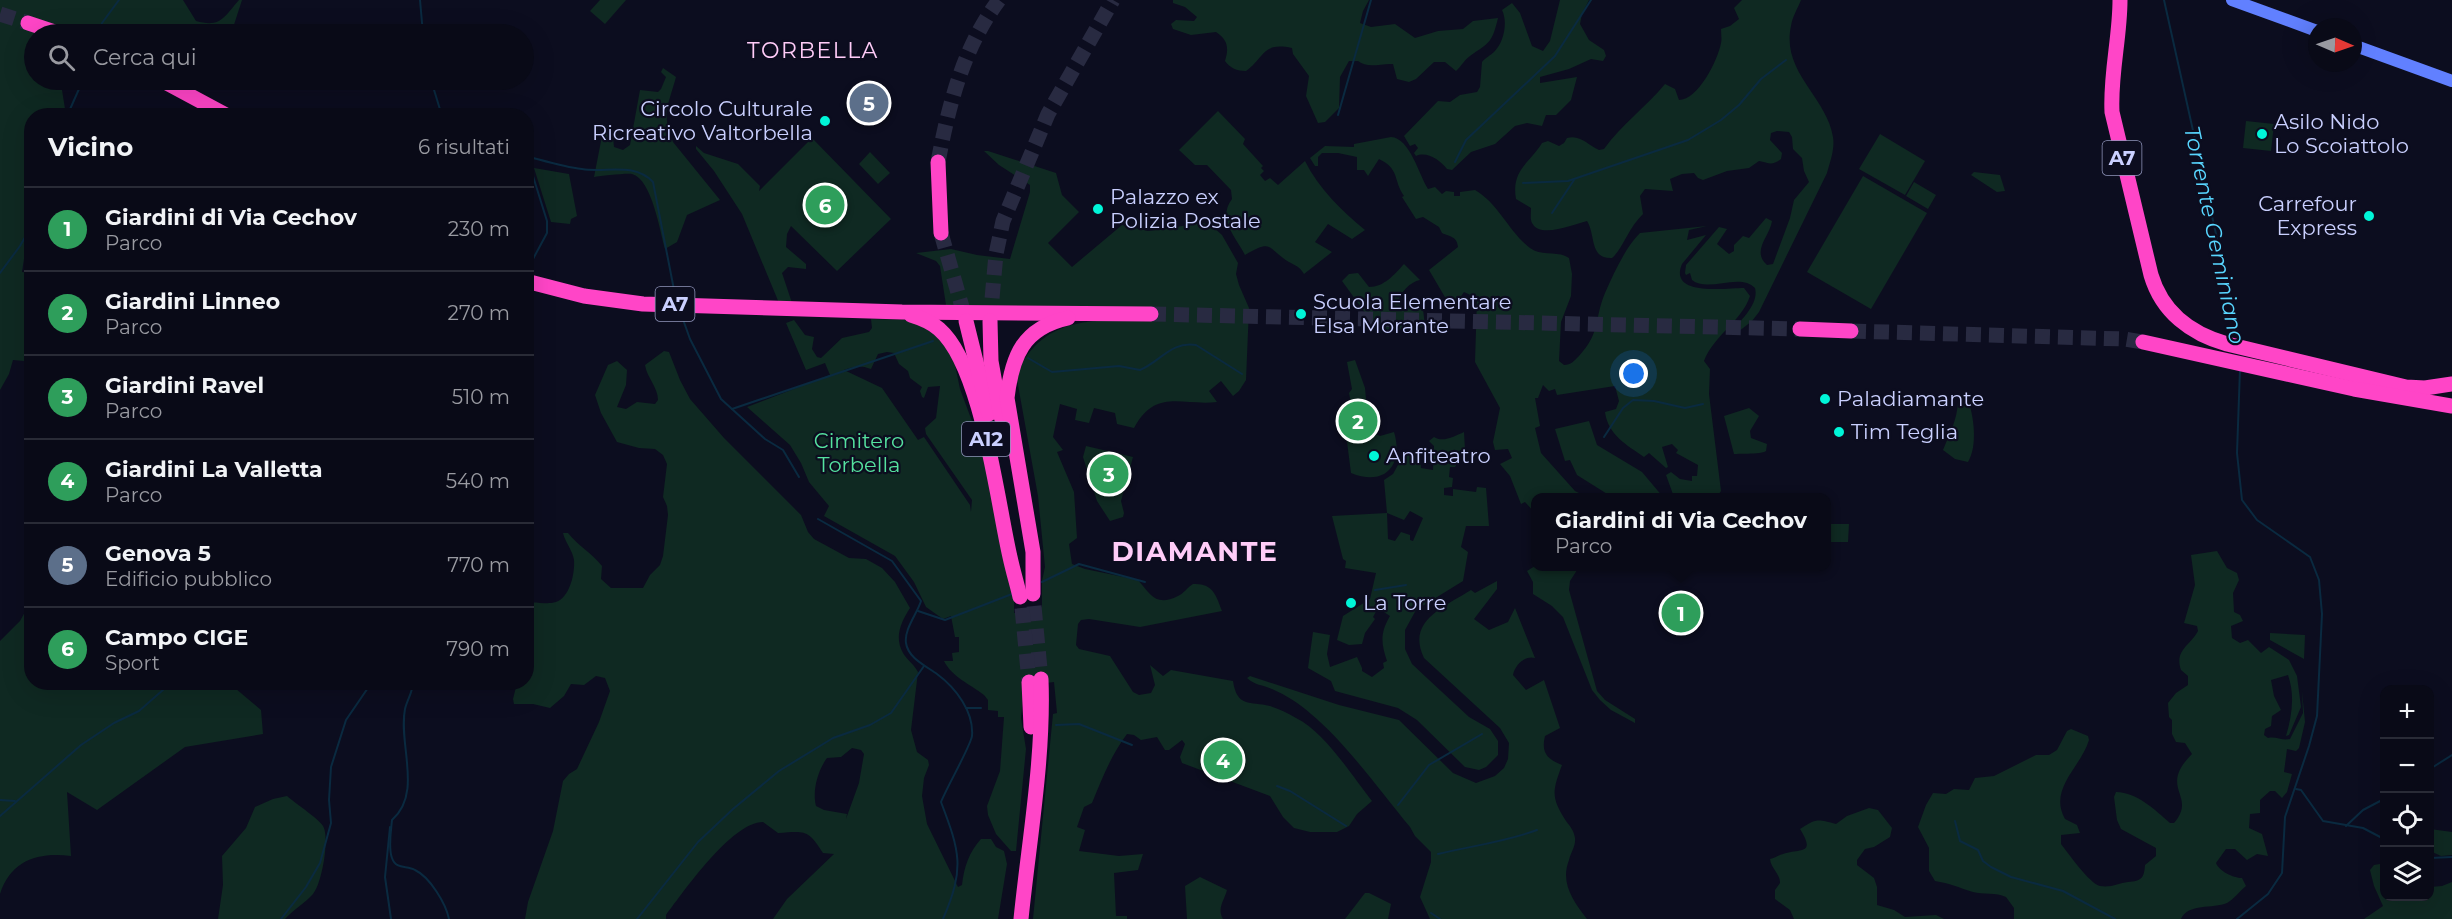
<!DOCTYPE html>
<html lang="it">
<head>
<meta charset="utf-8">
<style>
	:root { --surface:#090a17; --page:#121320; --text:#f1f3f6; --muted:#999aa1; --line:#292b36; --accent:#db2777 }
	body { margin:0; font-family:Montserrat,sans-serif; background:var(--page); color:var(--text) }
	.controls { position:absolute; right:18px; bottom:18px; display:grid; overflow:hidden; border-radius:12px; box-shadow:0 6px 24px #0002 }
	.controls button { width:54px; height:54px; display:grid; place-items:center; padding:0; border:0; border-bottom:2px solid var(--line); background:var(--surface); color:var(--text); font:30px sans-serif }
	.compass { position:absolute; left:2308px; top:18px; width:54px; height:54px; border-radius:50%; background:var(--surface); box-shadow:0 6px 24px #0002; rotate:92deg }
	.you { position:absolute; left:1634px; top:374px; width:21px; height:21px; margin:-15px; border:4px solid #fff; border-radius:50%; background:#1a73e8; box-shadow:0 0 0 9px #1a73e833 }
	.badge { display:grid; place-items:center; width:39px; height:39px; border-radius:50%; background:var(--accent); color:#fff; font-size:20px; font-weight:700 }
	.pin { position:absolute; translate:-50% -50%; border:3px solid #fff; box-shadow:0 2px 6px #0006 }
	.popup { position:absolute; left:1531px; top:493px; width:300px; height:78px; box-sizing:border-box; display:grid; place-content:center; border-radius:12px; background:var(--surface); filter:drop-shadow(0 2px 4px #0005); font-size:20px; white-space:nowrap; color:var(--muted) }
	.popup b { font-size:22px; color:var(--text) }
	.popup::after { content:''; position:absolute; left:50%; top:100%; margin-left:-12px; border:12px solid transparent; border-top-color:var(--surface) }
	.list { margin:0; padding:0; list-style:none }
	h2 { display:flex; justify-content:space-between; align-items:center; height:78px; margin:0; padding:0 24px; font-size:26px }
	h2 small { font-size:20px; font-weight:400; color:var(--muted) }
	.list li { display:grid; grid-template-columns:39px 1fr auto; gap:18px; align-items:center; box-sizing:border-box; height:84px; padding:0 24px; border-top:2px solid var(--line) }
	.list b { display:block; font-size:22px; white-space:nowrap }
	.list p { margin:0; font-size:20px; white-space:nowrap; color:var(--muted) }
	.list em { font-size:20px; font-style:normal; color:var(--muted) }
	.icon { flex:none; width:33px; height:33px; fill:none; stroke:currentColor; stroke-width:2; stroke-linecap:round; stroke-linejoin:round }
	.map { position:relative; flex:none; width:2452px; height:919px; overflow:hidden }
	.search { position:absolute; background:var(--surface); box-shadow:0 6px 24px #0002; left:24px; top:24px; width:510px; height:66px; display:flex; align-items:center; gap:15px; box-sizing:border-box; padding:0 21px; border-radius:33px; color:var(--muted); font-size:22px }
	.panel { position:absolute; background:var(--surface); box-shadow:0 6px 24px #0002; left:24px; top:108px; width:510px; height:582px; border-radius:24px }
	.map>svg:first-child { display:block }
</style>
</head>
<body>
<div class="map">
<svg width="2452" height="919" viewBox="0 0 2452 919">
	<rect width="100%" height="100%" fill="#0c0d1f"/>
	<g fill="#0f2922" fill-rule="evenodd">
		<path d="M0,0H183L196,21C221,28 224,17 239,0H242L231,34H34V80H63L62,90L66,115L32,116L31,248L24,259L22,272L31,273V372L24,361L13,360L9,374L0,390Z"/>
		<path d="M600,0H626L605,24L590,11Z"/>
		<path d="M1173,0H1369L1363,11L1360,23L1371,27L1395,24L1415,38L1438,31L1463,29L1473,21L1498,18C1492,43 1490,42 1470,56C1464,60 1461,67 1456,71L1445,62H1434L1416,79L1409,82L1397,79L1393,64C1381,63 1368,69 1358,61H1349L1340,77L1339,108L1325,122L1318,123L1306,96L1309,76L1293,54L1292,48C1262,42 1266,56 1246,71C1237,71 1230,68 1225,61C1229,48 1228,40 1216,32L1191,35L1173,29L1171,24L1176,20L1194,21L1197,17L1185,7L1173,3Z"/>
		<path d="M1560,0H1589L1582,14L1580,24L1589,40L1604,50L1606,56L1603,61L1591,59L1569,69L1540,77V83L1577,77L1571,100L1556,115H1546L1542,126L1527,123L1515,126L1495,144L1471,152L1452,170L1447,169C1440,160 1427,151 1416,156L1414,153L1418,148L1415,144L1410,146L1404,136L1438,101L1450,102L1460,95L1477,92L1480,87L1482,62C1486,57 1490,56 1494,52C1504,43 1508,22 1502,10L1512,3L1520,13L1532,46L1543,51L1550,41Z"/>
		<path d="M1742,0H1801C1798,8 1792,17 1791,26C1781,72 1827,97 1833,137C1835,149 1830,162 1827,173L1759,312L1752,321L1738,332L1734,329C1743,318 1759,303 1755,288C1740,272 1708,293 1692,280L1690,273L1686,275L1685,273L1686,265L1719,227L1727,229L1717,244L1729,254L1734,251V245L1743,236L1749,238L1766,218L1772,221C1770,236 1751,251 1767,265L1773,264L1790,218L1794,200L1809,182L1804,171L1802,158L1793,149L1792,137L1789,132L1777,131L1771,133L1770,140L1782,153L1781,159C1772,166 1769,163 1759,161L1749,168L1727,171L1703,180L1698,178L1694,173L1682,174L1670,179L1673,191L1645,189L1640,196L1643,214C1629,227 1622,250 1612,258C1589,259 1596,235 1587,221C1575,224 1540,239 1532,223C1530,219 1531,213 1531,208L1516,199C1511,170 1529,164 1542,143L1548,141L1559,146L1564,143L1567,138C1580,134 1588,145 1599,150L1604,149C1621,125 1646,107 1665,84L1675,89L1679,100C1698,100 1718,60 1721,43C1722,39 1721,34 1721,29L1730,26L1739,19L1734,8Z"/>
		<path d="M663,68L676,77C669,103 661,114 673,142L720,200L687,215L677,242L665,249C660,232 652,179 632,174C626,173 601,176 594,177L603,131L612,129L614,147L623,150L630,145L640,90L658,92L661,89L666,77L661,72Z"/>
		<path d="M1218,111L1245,139L1243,144L1263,166L1261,168L1264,171L1260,175L1265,181L1270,178L1278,185L1305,161C1319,189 1341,210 1365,230L1352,239L1328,224L1315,242L1332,252L1304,274C1299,266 1296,266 1289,262C1267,249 1274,238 1245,255C1235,236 1217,219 1232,199L1231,190L1207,165H1195L1179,150Z"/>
		<path d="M2246,121L2274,124L2271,151L2243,148Z"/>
		<path d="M1880,134L1925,161L1905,195L1859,169Z"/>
		<path d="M1391,137C1410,138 1419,175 1428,189L1435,187L1442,194L1446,191L1454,192V196H1460V192L1475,190C1498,203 1509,232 1530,248C1542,257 1557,250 1569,258L1572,274L1571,296L1561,322L1559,361L1564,365C1571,365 1574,361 1579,356C1601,332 1594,319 1605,293C1614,273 1625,248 1640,233L1707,226L1689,230L1687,240L1706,235L1682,264C1668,297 1727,288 1744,288L1750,296C1742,321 1714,335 1704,361L1710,369L1709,394L1721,491L1717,497H1674L1666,475L1671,472L1680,479L1692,481V476H1697L1698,465L1676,453L1678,450L1672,444L1662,447L1668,467L1666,468L1649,453L1644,457C1627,445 1608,435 1605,412L1616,409L1619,401L1615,386L1557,395L1555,389L1549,391L1543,385L1538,398H1535L1540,426L1535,428L1541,453L1575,491L1587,497L1536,498L1535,513L1525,502L1521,504L1510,476L1500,464L1512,458L1508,449L1495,450L1493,442L1500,408L1475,362L1477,298L1464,292L1455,305L1449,304L1429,270L1458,247C1457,236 1450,237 1442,233L1439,227L1423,217L1416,219L1402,197L1404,196C1393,180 1400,169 1379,159L1368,176L1364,170H1357V157L1338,153H1322L1318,157V166H1315L1310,158L1325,146L1354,147V144Z"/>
		<path d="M812,138L891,219L837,271L791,226L787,234L786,247L806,264V269L788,267L782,273L793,306L779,303L742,214L714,171L696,149V146L704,153L738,164L760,186L759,191Z"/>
		<path d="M984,151H988L1056,173L1062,195L1079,212L1048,243L1072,267L1122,225L1148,231L1203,223L1212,226L1222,235L1238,263L1236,274L1239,285L1249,308L1246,380L1239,391L1233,396L1221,381L1209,391L1217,402C1181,406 1156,388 1134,428L1117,424L1115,413L1094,408L1089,423L1075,420L1077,409L1060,404L1053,437L1063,450L1057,452L1074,492L1077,538L1069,544L1072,564L1085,569L1138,580C1151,595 1156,607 1178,596C1183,594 1188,587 1193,584C1213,583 1216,595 1222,611L1140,627L1089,619L1081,620L1078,624L1076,645L1079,649L1110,656L1133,692L1139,695L1151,693L1155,685L1150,665L1163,676L1171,670L1233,681C1237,708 1250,701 1270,706C1279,709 1288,713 1296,718C1325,732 1352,776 1372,801L1357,814L1349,826L1337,832H1310L1294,828L1283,817L1270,796L1182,763L1180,757L1185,744L1182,740L1169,750H1165L1157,737L1141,740L1134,735L1127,734C1111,755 1102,779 1092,803L1084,807L1077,827L1085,830L1079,851L1119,856L1143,854L1138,870L1114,873L1116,916H1127V919H1033L1053,714L1057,713L1054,682L1024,686L1021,718L1026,749L1016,851H1011L996,834L988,815L987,806L1000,771L1004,717H998V711L988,710V700L984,695C970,684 952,677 944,661H953L952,653L959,652V637H955L951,616L943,619L926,607L914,582L895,556L824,516L829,506L809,482L801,463L790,445L747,407L830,375L825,363L806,370L786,323L794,320L805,335L814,337L812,349L817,357L821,358L842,338L869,332L872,328L871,319L917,320L930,327L953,355L960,389L988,464L1014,597V613L1042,607V581L1045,567L1038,496L1016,374C1046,312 1095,322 1154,319L946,305L940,266L936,261L916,253L951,249L977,255L1010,259L1030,192V185L999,165ZM887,352L894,353L899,364L908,371L910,378L922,387L920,391L922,397L924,398L928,387L940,386L936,418L925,428L926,434L972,500L971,512L970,505L924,437L918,440L882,388L844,370C855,366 860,365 871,369L878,354Z"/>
		<path d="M870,152L890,173L878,184L859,164Z"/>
		<path d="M534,168L569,174L577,216L571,219L570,224L551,222Z"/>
		<path d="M1974,172L2000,175L2005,191L1997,192L1971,175Z"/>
		<path d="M1863,176L1927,213L1871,309L1807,272Z"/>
		<path d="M1914,182L1936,195L1928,209L1906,196Z"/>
		<path d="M1404,264L1420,280C1410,282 1400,292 1398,303L1403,308L1420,305L1423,309L1425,326L1376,333L1369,318L1342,281L1349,274L1358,273L1369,287C1384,287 1394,275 1404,264Z"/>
		<path d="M664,351L669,352L680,380L690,399L724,438L801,515L808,532L814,539L849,558L866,559L882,568L895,582L910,608C901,622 894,637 903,653C907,660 914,664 918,672L911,730L917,752L928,760L929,765L924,778L922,796L927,824L958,887L962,885C964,867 969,852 981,839H991L996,847L1004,851L1007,864L998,919H773L787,899L834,854L823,853C808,829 805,831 778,833L763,822C732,822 684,891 666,915V919H525L528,902L553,831L563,781L569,774L577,769L599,722L610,691L605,678L596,676L584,685L571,684L564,696L550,708L533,704H514L513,699L517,683L526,682L527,603C536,601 546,605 556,602C570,597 575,573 574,560C573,551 565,542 563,533H568C578,546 592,553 602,566L601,579L611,588H643L650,575L660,565L663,556L668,515L667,506L663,497L667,464L663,455L655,449L639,448L617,442L601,413L595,395L608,365L617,361L627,370L626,385L617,407L626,409L637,402L655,404L658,400C658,387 647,378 645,365ZM852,748L861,750L864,754L859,783L846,819L847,814L824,810L816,806C812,791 818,770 827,758L841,757Z"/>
		<path d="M1355,360L1365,388L1369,431L1380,436L1394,432C1404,465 1385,487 1351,473L1345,426L1352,409L1349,393L1352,389L1347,362Z"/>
		<path d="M1967,397C1974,415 1978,446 1968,462L1955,459L1943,450C1950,433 1957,420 1958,402Z"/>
		<path d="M1749,408L1759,416L1750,431L1751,438L1767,444L1766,451C1759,455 1743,453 1734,454L1724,416Z"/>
		<path d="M1589,421L1597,445L1642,472L1663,497H1612L1577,475L1570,460L1565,461L1555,429Z"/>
		<path d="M1464,432L1465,450L1455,467H1450L1449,477L1453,478L1452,487L1444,488V495L1453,496V489L1476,492L1477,487L1486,488L1489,526H1466L1461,547L1468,552L1463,581L1416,610L1405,630V649L1412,664L1428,679L1469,717L1490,729L1498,741V755L1486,767L1479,770L1465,767L1417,720L1398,708L1335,691L1331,681L1308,668L1313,632L1330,635L1327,654L1330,667L1357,657L1362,668V671L1372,677L1384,668L1383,663L1387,661C1381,643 1380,633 1390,616L1378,608L1373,617L1375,619L1365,633L1362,644L1349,645L1337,640L1343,616L1370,599L1376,573L1345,568L1346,561L1343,559L1332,516L1387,513L1384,480L1393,474L1403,456L1420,454L1421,468L1433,470L1434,446L1429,441L1434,437C1443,443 1455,436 1464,432ZM1410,511L1423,518L1413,541L1410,540V535L1401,532L1395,541L1388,539L1387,513L1404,520Z"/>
		<path d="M1086,446L1133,457L1121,501L1124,513L1123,517L1110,521L1097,501L1083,457Z"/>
		<path d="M1827,524H1849L1848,542H1827Z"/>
		<path d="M2217,551L2227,568L2237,573L2239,580L2233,593L2234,612L2240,615L2243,621L2231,626L2232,638L2240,643L2248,640L2261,653L2269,647L2289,660L2297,676L2301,707L2289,735L2286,736C2292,716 2295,695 2288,675L2271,680L2274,696L2281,710L2272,716L2271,726L2265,729L2264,735L2268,738C2276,736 2282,741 2290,739L2303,713L2302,691L2305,722L2299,748L2296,751L2287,749L2284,772L2292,774L2287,792L2282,798L2275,791H2270L2260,800V813L2250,814L2249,828L2262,834L2268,856L2257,854L2247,860L2235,849H2226L2216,863C2219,871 2233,878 2242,878L2246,886C2240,891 2233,900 2227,903C2213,909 2188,903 2181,919H2014V908L2006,897C1996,892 1983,895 1973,892C1960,888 1949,883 1935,881L1929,871V848L1918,827L1926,805L1933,793L1946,794L1954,789L1969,790L1975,778L1994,776L2036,755H2049L2057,750L2067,731L2071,729L2088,736L2089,740C2081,767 2048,789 2065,819L2077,825L2080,833L2061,835V844C2068,853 2090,884 2100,886C2111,888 2119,883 2128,882C2142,881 2144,878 2145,865L2156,856V848L2121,829L2117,820L2114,797L2116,792C2138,793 2154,809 2170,823H2174C2198,795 2157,789 2192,754L2185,743L2176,742L2172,734V720L2169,717L2168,703L2176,693L2188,685V676L2181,670C2174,650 2191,645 2198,631L2197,626L2184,623L2195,585L2191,555Z"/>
		<path d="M1535,566L1554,570L1556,567H1579L1570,581L1569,590L1597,691L1605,700L1635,719V723L1611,710L1600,700L1592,690L1563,617L1552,606L1533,594V582L1527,571Z"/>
		<path d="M1497,581V589L1474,619L1489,630L1508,622L1515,608L1535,658C1525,655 1515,665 1513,675L1526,690L1544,680L1560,728L1545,736C1541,753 1547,759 1562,765C1552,792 1551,797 1566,821C1570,826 1574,831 1575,838C1576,846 1571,852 1569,860C1560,883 1573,901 1587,919H1430L1420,897L1431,862V852L1415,836L1410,827C1380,791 1346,743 1311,714C1300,704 1286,695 1272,689C1263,685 1254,685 1247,678L1250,676L1339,705L1399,720L1453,773L1476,783L1495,776L1504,768L1508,759L1509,743L1500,728L1424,658C1406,621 1444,607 1471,590L1475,593Z"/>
		<path d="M31,601L32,682L229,683L261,710L263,734L185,747L97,810L67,792L71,856C38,852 11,860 0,894V641L20,621Z"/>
		<path d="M2270,633L2305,635L2304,659L2270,640Z"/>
		<path d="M287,796C295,803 319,819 323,826C330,837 322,884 313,894C305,903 293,910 285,919H218L223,885L222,856L246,828L255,807L273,799Z"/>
		<path d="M1869,808L1878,810L1892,828L1890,837L1874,847L1865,849L1857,860V865L1874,878L1877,887V905L1894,910L1905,917L1936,915L1944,919H1794L1790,910L1775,899V890L1780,883C1780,873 1771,869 1770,859C1775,858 1779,855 1783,854C1801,848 1816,855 1800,829C1816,818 1818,819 1836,824L1847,816Z"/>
		<path d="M2430,829L2452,832V855L2441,856L2430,851Z"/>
		<path d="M2380,864L2384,865V896H2430V887L2442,886L2452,882V919H2364L2383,906L2374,886L2370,870L2374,865Z"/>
		<path d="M1200,877L1227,890C1224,901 1217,908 1223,919H1187L1185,886Z"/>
		<path d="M1365,893H1369L1391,904L1388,919H1345Z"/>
	</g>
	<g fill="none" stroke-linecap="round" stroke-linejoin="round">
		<g stroke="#0a2a40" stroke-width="2">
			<path d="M420,0L423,34"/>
			<path d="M2164,0L2240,342"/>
			<path d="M98,34L102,23L119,0"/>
			<path d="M431,80L442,116"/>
			<path d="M1338,115L1371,0"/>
			<path d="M67,116L83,80"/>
			<path d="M526,156C545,161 563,167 582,169C606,173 634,162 653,182L676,300"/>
			<path d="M1455,162L1466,140L1555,56L1591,0"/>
			<path d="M1523,183L1568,181L1688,140L1721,120L1739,105L1761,79L1786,60"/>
			<path d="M1552,213L1574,180"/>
			<path d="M526,272L547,233V221L527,157"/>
			<path d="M0,273L20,246L32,225"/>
			<path d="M680,311L690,339L721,399L765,439L783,450L799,477"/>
			<path d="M1028,358L1052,372L1119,366L1140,370C1160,362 1171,341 1196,345L1242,374"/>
			<path d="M732,409L933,341"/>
			<path d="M1337,426L1361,439"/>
			<path d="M1604,437L1623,408L1633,400L1654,401L1685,408L1703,404"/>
			<path d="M818,519L892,561L921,601C917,614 904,629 906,643C908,658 926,666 937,674C956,688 974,712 972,736C971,745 946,789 941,802C960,852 965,868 943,919"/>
			<path d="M1042,582L1079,564L1145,582"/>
			<path d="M1375,590L1406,585"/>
			<path d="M918,611L945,620L1012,594"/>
			<path d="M413,682C413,692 407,700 405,709C398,744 423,793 392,820C391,831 388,848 392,858C396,870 407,865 415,870C430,877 446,904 449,919"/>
			<path d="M966,708H981"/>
			<path d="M1056,725L1079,724L1132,745"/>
			<path d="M2430,769L2452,755"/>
			<path d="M1277,786L1290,791L1346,826"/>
			<path d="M2296,789L2301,790L2323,821L2363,828L2384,839"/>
			<path d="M0,800L15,801"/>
			<path d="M1398,805L1429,765L1482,734"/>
			<path d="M0,816L81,745L114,723L139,711L172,682"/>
			<path d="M1955,821L1960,841L1978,850L1983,861L1991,867L2011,877L2063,891L2115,919"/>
			<path d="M2346,826L2363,810L2384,799"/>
			<path d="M390,827L385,877L391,919"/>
			<path d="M1438,854C1471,846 1505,842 1537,830"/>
			<path d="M2430,858L2452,857"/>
			<path d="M1431,913L1440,919"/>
			<path d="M281,919L306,887L320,863L331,823L329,800L331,767L346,720L372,682"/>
			<path d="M637,919L698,842L733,809L779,771L833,738L870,725L891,713L924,666"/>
			<path d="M2237,919L2268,894L2282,873L2285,817L2309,746L2317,716L2322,614L2319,580L2310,557L2257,520L2242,500L2237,453L2240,369"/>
		</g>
		<g stroke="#282a41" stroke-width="15" stroke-dasharray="15 8" stroke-linecap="butt">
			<path d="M0,14L28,23"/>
			<path d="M938,162C949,104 963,48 999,0"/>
			<path d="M941,233L966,321"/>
			<path d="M1151,314L1800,329"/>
			<path d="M990,321L996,254L1003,221L1048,114L1113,0"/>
			<path d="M1851,331L2125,339L2143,342"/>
			<path d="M1034,606L1041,679"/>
			<path d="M1022,608L1029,682"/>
		</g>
		<g stroke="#6180ff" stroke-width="12">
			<path d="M2232,0L2317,31"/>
			<path d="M2353,45L2452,81"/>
		</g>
		<g stroke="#ff45c7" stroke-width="15">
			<path d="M2120,0C2120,38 2110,74 2112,112L2151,275C2162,312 2191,334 2227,344L2406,387L2425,388L2452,384"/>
			<path d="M28,23L61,34"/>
			<path d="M161,80L228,116"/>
			<path d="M938,162L941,233"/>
			<path d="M526,281L584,296L643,304L902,312L1151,314"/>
			<path d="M911,315C921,318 931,322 939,329C982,366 997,501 1010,557C1013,571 1017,584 1020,597"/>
			<path d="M966,321L989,414"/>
			<path d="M990,321L991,361L1001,417"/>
			<path d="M1800,329L1851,331"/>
			<path d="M2143,342L2354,389L2452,406"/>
			<path d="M1033,594V552L1007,398C1012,356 1023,328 1068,318"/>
			<path d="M1029,682L1031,727"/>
			<path d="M1021,919C1029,840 1044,759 1041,679"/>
		</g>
	</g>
	<g fill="#00f5d8" stroke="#0c0d1f" stroke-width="2">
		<circle cx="825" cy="121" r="6"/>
		<circle cx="2262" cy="134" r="6"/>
		<circle cx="1098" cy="209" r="6"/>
		<circle cx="2369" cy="216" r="6"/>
		<circle cx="1301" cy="314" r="6"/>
		<circle cx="1825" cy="399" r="6"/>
		<circle cx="1839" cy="432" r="6"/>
		<circle cx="1374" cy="456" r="6"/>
		<circle cx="1351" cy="603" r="6"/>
	</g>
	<g text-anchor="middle" stroke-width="4.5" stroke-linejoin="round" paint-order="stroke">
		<g fill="#0c0d1f" stroke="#9196bc" stroke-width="1.5">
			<rect x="2102.5" y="141" width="39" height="34" rx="4.5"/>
			<rect x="655.5" y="287" width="39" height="34" rx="4.5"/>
			<rect x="962" y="422" width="48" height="34" rx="4.5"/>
		</g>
		<g font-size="20" font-weight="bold" fill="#cad0ff">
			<text x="2122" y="165">A7</text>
			<text x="675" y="311">A7</text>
			<text x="986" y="446">A12</text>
		</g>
		<g font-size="21" fill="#cad0ff" stroke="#0c0d1f" text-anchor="start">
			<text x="813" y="116" text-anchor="end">Circolo Culturale<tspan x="813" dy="24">Ricreativo Valtorbella</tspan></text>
			<text x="2274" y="129">Asilo Nido<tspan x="2274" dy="24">Lo Scoiattolo</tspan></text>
			<text x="1110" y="204">Palazzo ex<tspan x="1110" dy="24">Polizia Postale</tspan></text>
			<text x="2357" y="211" text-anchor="end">Carrefour<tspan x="2357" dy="24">Express</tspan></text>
			<text x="1313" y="309">Scuola Elementare<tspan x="1313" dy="24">Elsa Morante</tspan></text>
			<text x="1837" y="406">Paladiamante</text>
			<text x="1851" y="439">Tim Teglia</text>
			<text x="1386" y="463">Anfiteatro</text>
			<text x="1363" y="610">La Torre</text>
		</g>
		<g font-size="21" fill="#55e19f" stroke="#0c0d1f">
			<text x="859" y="448">Cimitero<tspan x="859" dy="24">Torbella</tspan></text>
		</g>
		<g font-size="22" letter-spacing="1.5" fill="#ffccf8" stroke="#0c0d1f">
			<text x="813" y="58">TORBELLA</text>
		</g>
		<g font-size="22" font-style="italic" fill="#58d6ff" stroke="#0c0d1f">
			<text transform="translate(2215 235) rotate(78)" y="8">Torrente Geminiano</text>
		</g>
		<g font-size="27" font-weight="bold" letter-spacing="1.5" fill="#ffccf8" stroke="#0c0d1f">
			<text x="1195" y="561">DIAMANTE</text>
		</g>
	</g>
</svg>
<div class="controls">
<button>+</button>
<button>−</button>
<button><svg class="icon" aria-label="locate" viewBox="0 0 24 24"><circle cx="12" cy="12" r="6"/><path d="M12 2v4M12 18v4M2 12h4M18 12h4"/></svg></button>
<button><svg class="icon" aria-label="layers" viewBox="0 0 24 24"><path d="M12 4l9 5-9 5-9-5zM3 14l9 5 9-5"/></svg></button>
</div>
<svg class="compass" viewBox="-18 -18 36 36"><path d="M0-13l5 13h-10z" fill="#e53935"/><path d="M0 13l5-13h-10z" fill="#999aa1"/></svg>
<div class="you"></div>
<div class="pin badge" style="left:1681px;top:613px;background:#2e9e5b">1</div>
<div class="popup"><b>Giardini di Via Cechov</b>Parco</div>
<div class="pin badge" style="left:1358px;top:421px;background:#2e9e5b">2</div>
<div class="pin badge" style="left:1109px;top:474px;background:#2e9e5b">3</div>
<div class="pin badge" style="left:1223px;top:760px;background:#2e9e5b">4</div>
<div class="pin badge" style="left:869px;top:103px;background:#5c6f8a">5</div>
<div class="pin badge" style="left:825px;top:205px;background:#2e9e5b">6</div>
<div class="search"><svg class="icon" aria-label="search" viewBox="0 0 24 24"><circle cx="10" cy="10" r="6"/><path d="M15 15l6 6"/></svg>Cerca qui</div>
<section class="panel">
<h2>Vicino<small>6 risultati</small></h2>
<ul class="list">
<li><span class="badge" style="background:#2e9e5b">1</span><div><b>Giardini di Via Cechov</b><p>Parco</p></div><em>230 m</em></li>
<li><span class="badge" style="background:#2e9e5b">2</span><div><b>Giardini Linneo</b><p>Parco</p></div><em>270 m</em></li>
<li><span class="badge" style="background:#2e9e5b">3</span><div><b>Giardini Ravel</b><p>Parco</p></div><em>510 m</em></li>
<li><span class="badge" style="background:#2e9e5b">4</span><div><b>Giardini La Valletta</b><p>Parco</p></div><em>540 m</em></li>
<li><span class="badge" style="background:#5c6f8a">5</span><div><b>Genova 5</b><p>Edificio pubblico</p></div><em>770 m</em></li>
<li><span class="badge" style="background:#2e9e5b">6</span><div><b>Campo CIGE</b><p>Sport</p></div><em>790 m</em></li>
</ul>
</section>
</div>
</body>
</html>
